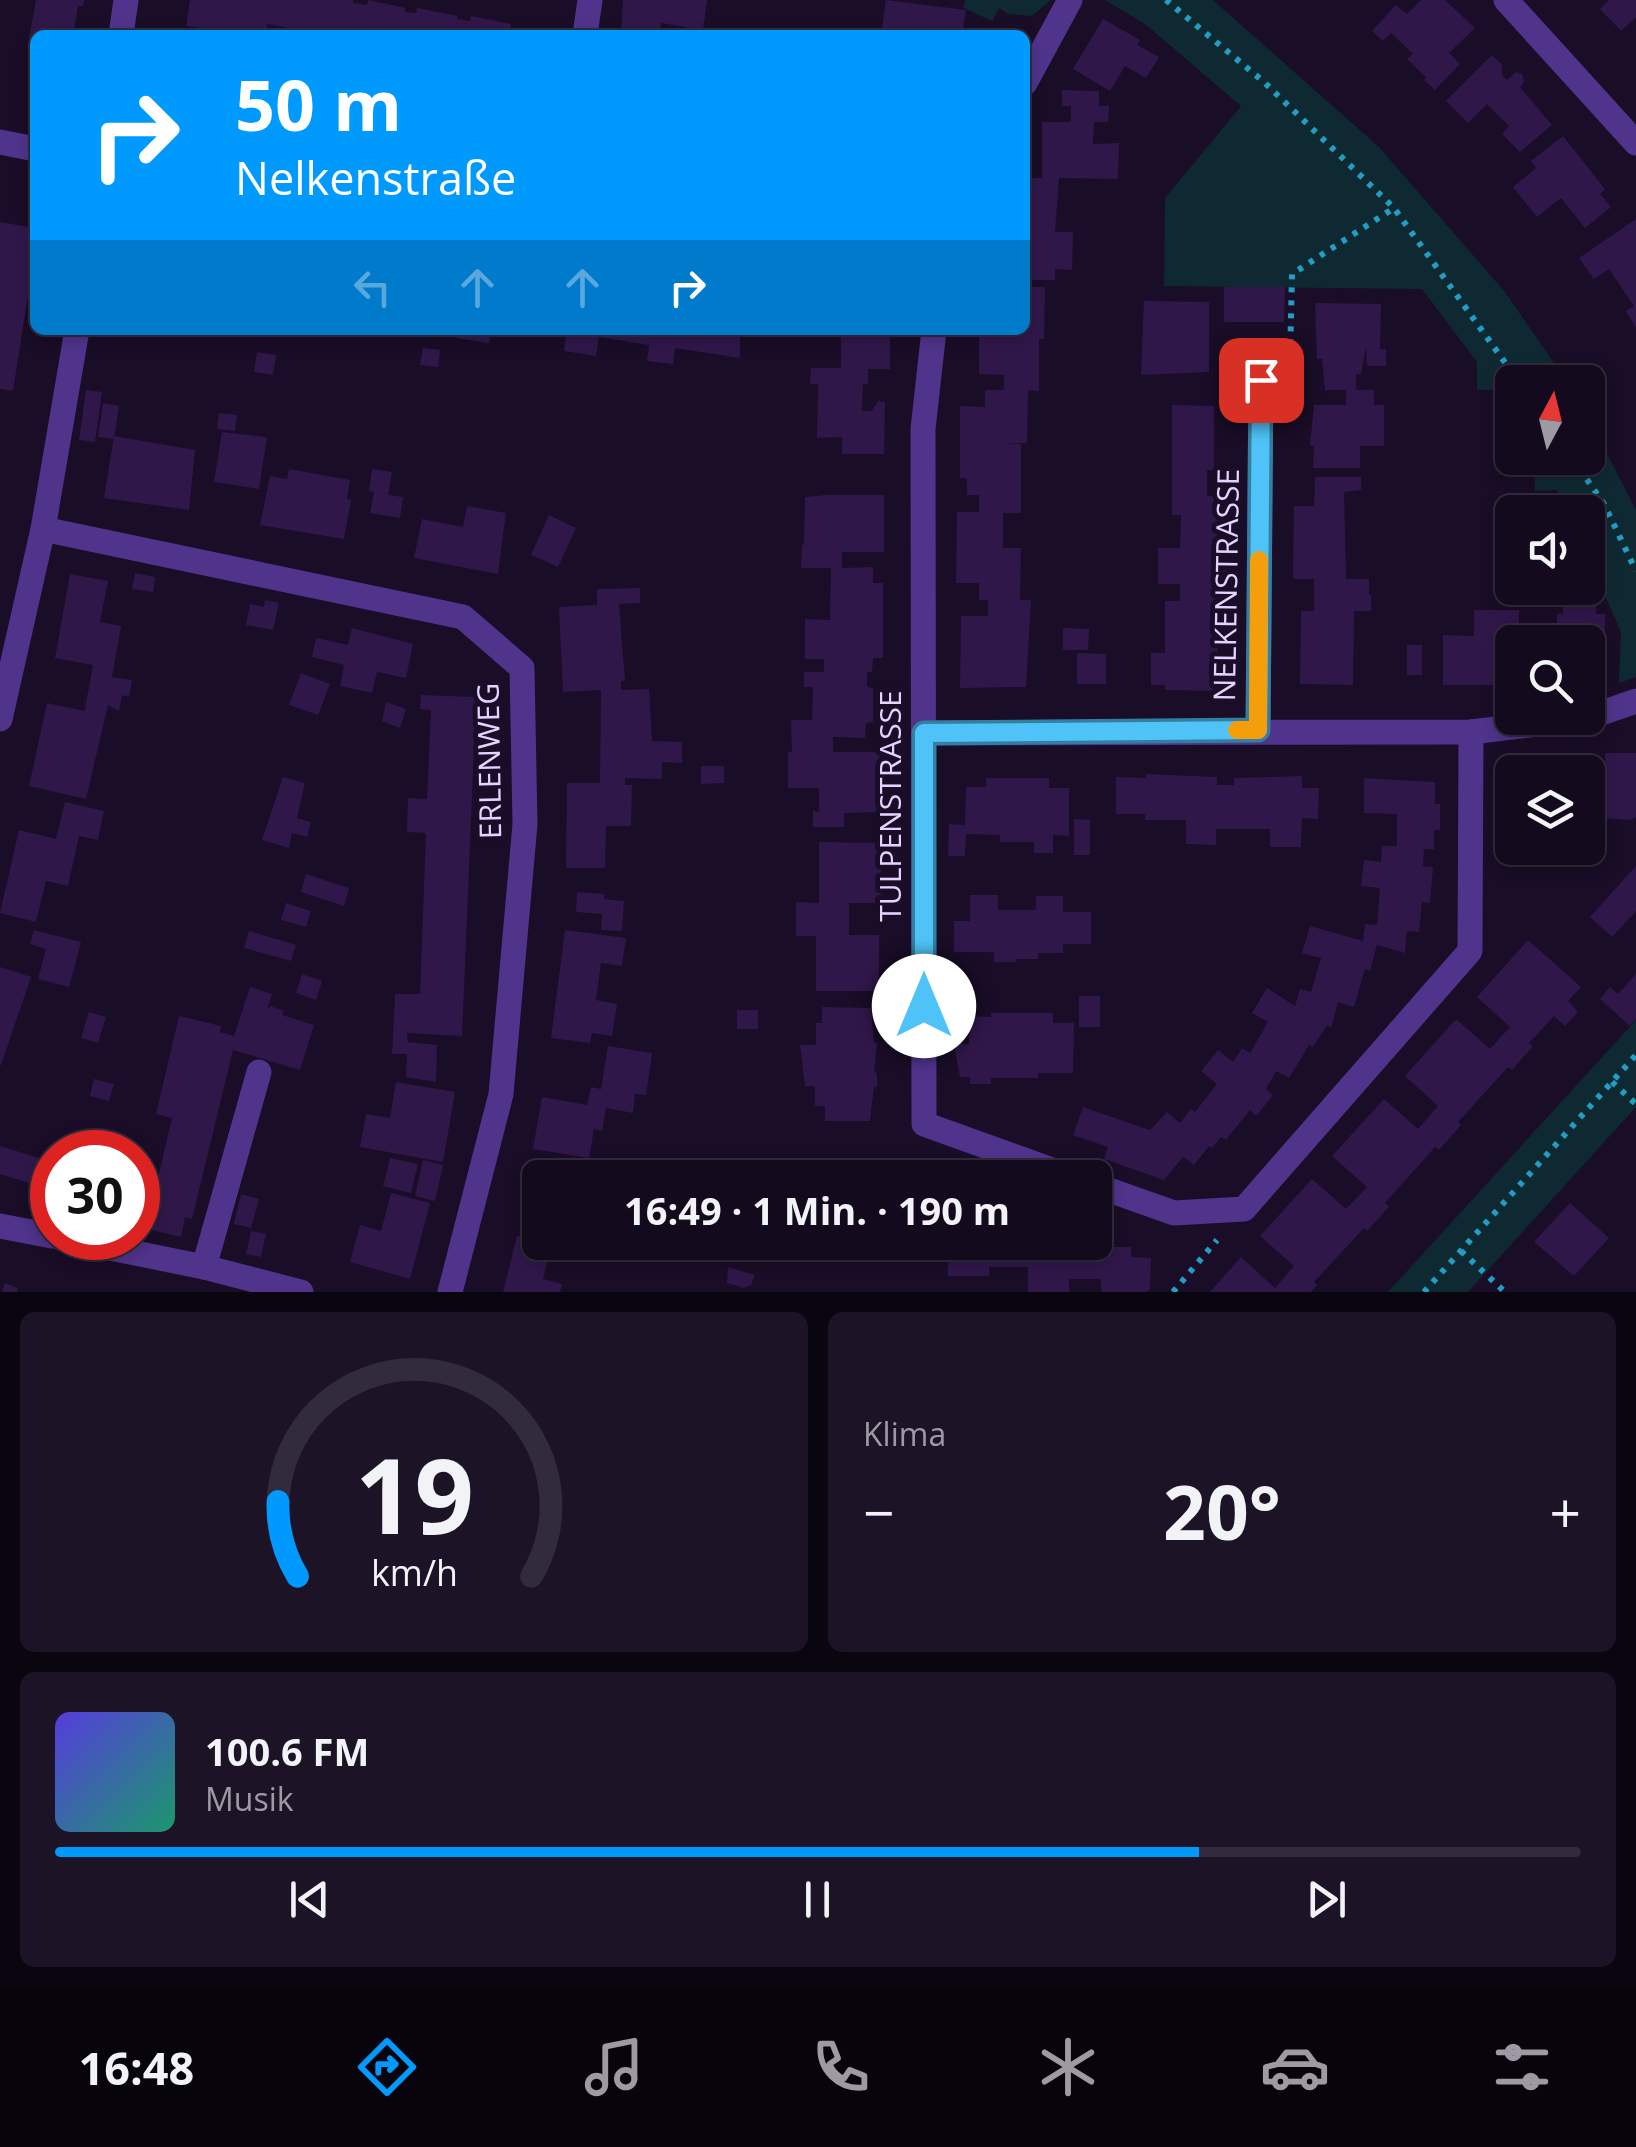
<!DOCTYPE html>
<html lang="de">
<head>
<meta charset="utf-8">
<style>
  :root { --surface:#130a1d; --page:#1c1326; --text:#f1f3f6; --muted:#9d9aa4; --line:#322b3b; --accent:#0099fe }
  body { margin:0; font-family:"Open Sans",sans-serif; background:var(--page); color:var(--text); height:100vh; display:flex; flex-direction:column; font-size:38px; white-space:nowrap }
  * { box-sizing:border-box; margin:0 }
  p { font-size:32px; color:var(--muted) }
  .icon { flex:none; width:55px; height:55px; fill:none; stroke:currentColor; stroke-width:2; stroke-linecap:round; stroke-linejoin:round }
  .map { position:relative; height:1292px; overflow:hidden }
  .panel { display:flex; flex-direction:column; gap:20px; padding:20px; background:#0a0610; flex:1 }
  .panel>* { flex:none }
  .banner { position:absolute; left:30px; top:30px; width:1000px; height:305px; border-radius:15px; box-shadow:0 5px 15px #0003,0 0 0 2px var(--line); background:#0099fe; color:#fff; overflow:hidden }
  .needle { width:65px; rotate:7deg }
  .buttons { position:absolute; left:1495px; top:365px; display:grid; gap:20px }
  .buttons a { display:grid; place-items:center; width:110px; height:110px; border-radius:15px; background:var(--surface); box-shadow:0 5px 15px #0003,0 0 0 2px var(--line); font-size:50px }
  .speed { position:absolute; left:30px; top:1130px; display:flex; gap:20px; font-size:50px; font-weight:700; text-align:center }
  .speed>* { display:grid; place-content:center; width:130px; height:130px; border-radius:50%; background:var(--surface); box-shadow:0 5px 15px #0003,0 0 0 2px var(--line); line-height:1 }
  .speed .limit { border:15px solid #d22; background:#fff; color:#111 }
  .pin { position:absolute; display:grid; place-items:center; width:85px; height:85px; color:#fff; margin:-42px; border-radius:20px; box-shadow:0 5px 15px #0006 }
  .me { position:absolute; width:110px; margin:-55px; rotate:0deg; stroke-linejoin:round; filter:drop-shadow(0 0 8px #0008) }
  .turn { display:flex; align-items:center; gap:35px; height:210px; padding:0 40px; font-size:45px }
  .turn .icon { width:130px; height:130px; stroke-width:2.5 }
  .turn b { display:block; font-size:70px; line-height:85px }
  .lanes { display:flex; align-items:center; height:95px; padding:0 40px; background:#0003; justify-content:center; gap:50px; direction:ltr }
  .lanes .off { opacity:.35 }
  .big { font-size:75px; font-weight:700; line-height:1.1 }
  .panel .widget { flex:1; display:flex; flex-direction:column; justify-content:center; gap:15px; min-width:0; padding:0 35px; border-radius:15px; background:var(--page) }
  .panel .dial { align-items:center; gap:0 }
  .dial svg { height:260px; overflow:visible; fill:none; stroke:var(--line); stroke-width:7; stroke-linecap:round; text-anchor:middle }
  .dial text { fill:var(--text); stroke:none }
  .song { display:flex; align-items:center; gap:30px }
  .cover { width:120px; height:120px; border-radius:15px; background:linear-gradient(135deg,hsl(250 70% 55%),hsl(160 70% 35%)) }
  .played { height:10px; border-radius:5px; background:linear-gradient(90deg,var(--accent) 75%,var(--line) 75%) }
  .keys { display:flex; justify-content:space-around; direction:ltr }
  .heat { display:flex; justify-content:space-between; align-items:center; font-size:55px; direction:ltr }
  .panel .tiles { flex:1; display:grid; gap:20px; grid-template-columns:1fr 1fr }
  .widget:last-child { grid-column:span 2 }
  .trip { position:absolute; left:522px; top:1160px; width:590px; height:100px; border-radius:15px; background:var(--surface); box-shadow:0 5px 15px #0003,0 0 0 2px var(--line); font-weight:700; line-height:100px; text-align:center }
  .menu { display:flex; height:160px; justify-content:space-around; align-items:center; background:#08040c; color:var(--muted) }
  .menu .icon { width:70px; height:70px }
  .menu .current { color:var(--accent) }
  .menu b { font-size:45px; color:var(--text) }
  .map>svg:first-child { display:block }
</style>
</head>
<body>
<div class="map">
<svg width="1636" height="1292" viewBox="0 0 1636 1292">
  <rect width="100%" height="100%" fill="#190d27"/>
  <g fill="#0f2932">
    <path d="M965 0H1051L1032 16 1008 14 999 8 992 21 964 8Z"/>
    <path d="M1105 0H1213L1379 147 1505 292 1567 382H1512V416L1497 390H1477V362L1422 289 1164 286 1165 198 1241 106 1145 24Z"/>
    <path d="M1588 417 1636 510V677L1619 683 1621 632 1588 557V512H1567L1557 490 1535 491 1534 458H1588Z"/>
    <path d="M1636 1020V1107L1468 1292H1388Z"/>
  </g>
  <g fill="#30174a">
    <path d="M36 0H84L83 6H78L73 35H35V39L29 38Z"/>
    <path d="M190 0H353V3L366 5 369 0 405 8V12L416 13 417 8 458 16 457 19 470 21 471 16 511 24 510 32 517 35H294L295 29 267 24 266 35H214L215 30 186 26Z"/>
    <path d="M623 0H707L703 30 661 23 659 35H621Z"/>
    <path d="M886 0 966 10 962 35H912L882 28Z"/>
    <path d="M1421 0H1445L1475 28 1449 53 1460 64 1435 90 1424 80 1426 77 1407 59 1413 54 1391 33 1383 41 1372 31 1396 5 1407 14Z"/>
    <path d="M1609 0H1636V17L1621 31 1600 9Z"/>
    <path d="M1103 19 1140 40 1137 45 1159 57 1146 78 1125 66 1110 91 1073 69Z"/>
    <path d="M1492 55 1502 65V75L1507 80 1516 72 1522 74 1524 82 1520 87 1552 125 1520 152 1502 134 1509 126 1487 104 1468 123 1446 101Z"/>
    <path d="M1062 90 1099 91V106H1109L1108 122H1094L1093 144 1119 143 1118 179 1059 178 1055 232H1073L1072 270 1055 269V280H1025V178H1042V122H1071V106H1062Z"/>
    <path d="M1563 136 1605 189 1600 194 1611 207 1585 228 1561 198 1537 217 1513 187 1536 168 1531 161Z"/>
    <path d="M1636 219V328L1626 311 1634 306 1609 269 1594 279 1579 258Z"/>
    <path d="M0 222 35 228V250L13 391 0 389Z"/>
    <path d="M1025 287H1045L1044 339H1039V391L1028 390 1027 443H1006L1021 444V513H1003V548H1021L1020 600H1031L1026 687 960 688 961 616H988V600H979V583H956L957 512H979V495H967V478H960V406L985 407V390H1004V375L979 374V330H1025Z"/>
    <path d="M1224 287H1285L1284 322H1224Z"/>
    <path d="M1144 301 1209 302V372L1141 375Z"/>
    <path d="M1315 303 1381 304 1380 349H1386V366H1367L1366 347 1361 374H1356V390H1374V405H1384V446H1360V468H1313L1314 446 1310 445 1314 405H1346V390H1325L1322 359H1317Z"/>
    <path d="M420 330H444L443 337 419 334Z"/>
    <path d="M457 330H491L489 343 456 338Z"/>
    <path d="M541 330H728L727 336 740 337V358L675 348 673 364 647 361 649 345 599 337 596 356 564 351 566 336Z"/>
    <path d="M841 330H890V369H868V384H863L862 411H872L878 401 885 402 884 454H842V437L817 438 818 384H810L811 368H841Z"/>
    <path d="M423 348 440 350 438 367 420 365Z"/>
    <path d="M257 352 276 355 273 375 254 372Z"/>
    <path d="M86 390 102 392 95 442 79 440Z"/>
    <path d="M103 403 119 406 114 439 98 437Z"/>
    <path d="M1172 405 1214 406V470H1207V496H1218L1219 513H1227V585H1217L1218 691 1165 690V685H1151V653H1165V601H1180V584H1158V548H1180L1181 515H1172Z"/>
    <path d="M219 413 237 415 235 431 217 429Z"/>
    <path d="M222 432 267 437 259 489 214 482Z"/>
    <path d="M114 436 195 450 189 510 104 498Z"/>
    <path d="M289 469 350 480 347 499 351 500 344 539 260 525 270 476 287 479Z"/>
    <path d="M372 469 392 472 388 495 403 497 400 518 370 513 374 492 369 491Z"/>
    <path d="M1315 477H1361V490L1344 492 1346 579H1369V595H1371V611H1354L1353 685 1300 684 1301 611H1314V579H1293L1294 506H1314Z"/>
    <path d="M827 495H884V552H842V568L873 567V583H883V658H873L872 672H867V687L873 688V722L866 723 865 738 833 737V752H879L882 790 879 812 844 813V827H813V811L819 812V788H788V752H792L791 720H812L813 687H804V672H824V659H805V619L830 620 831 568H801L802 545 804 544 805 497Z"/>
    <path d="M467 506 506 513 498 574 414 558 422 519 463 527Z"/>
    <path d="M549 515 576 528 558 567 531 555Z"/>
    <path d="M135 573 155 577 153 592 132 589Z"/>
    <path d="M70 574 108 581 100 622 121 626 112 677 132 680 129 697 122 695 119 711 108 705 86 799 29 786 47 703 85 711 86 703 93 665 55 658Z"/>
    <path d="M640 588V603L619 604 625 681H621V690L649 689 652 741 682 742V763L662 762V779L625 778V785H632L631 826H606L605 868H566L567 783H600L601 690 563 692 559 607 597 605V589Z"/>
    <path d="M1563 598H1596V614H1605V672H1588V642H1557V614H1563Z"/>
    <path d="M265 600 279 603 273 630 246 625 250 604 264 607Z"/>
    <path d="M1474 610H1519V642L1504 641 1503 685H1443V635L1474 636Z"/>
    <path d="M352 628 413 644 406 678 377 672 372 693 340 686 344 665 312 657 316 638 348 645Z"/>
    <path d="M1063 628 1089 629 1088 650H1063Z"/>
    <rect x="1407" y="645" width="15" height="30"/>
    <path d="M1077 653 1106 654V684H1077Z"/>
    <path d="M301 673 330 684 318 715 289 705Z"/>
    <path d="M421 695 476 697 462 1036 407 1033 408 1042 437 1045 436 1082 406 1077 407 1054H392L395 994H420L426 833 407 832 408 798 427 799 431 710 420 709Z"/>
    <path d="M386 702 406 709 400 728 382 721Z"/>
    <path d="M1605 753H1636V817L1630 820 1588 817 1586 769H1606Z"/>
    <path d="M701 766H724V783L701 784Z"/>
    <path d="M1146 774 1217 777V785H1234V778L1302 776V788H1319L1318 819 1302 818 1301 847H1270V829H1216V845L1186 844V820H1145V814H1116V777L1146 778Z"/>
    <path d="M283 777 305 783 297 818 311 822 307 837 292 833 289 848 262 840Z"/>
    <path d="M986 778H1049V788H1069V836L1053 835V853H1034V842H1000V835L966 834 965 856H948L949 824 965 825 966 787H986Z"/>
    <path d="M1364 778 1435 782V804H1440V830H1434V849H1424L1423 866 1433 867 1430 903 1422 902 1419 932 1407 931 1405 953 1377 945 1370 971 1365 969 1354 1007 1338 1002 1331 1028 1327 1025 1313 1047 1309 1045 1289 1078 1276 1071 1266 1089 1273 1095 1256 1116 1250 1110 1226 1140 1221 1137 1212 1148 1209 1146 1194 1165 1183 1157 1164 1180 1104 1159 1108 1147 1073 1135 1083 1107 1150 1130 1167 1112 1180 1123 1191 1109 1195 1112 1217 1084 1201 1071 1218 1050 1233 1062 1242 1048 1250 1053 1268 1022 1252 1013 1267 988 1295 1006 1300 989 1311 992 1321 958 1302 953 1310 926 1363 941 1365 924 1377 925 1380 888 1361 886 1364 860 1381 862 1382 846H1397V814L1364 813Z"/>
    <path d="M65 802 104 811 98 840 79 836 68 886 46 881 36 922 0 913 19 830 56 839Z"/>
    <path d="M1074 819 1090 820V855H1074Z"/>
    <path d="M819 842 881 843V903H849V935H879V991H816V936H796V902L819 903Z"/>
    <rect x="1568" y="848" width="17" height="14"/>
    <path d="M1636 866V911L1612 937 1590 917Z"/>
    <path d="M306 874 349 888 344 906 301 892Z"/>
    <path d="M577 892 604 894V899L624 901 622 931 601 930 602 914 576 912Z"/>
    <path d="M970 895H998V910H1036V896H1063V912H1091V944H1063V953H1038V959H1016V962H994V952H954V921H970Z"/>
    <path d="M286 903 311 911 306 927 281 920Z"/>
    <path d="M34 930 81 942 69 987 38 979 46 949 30 944Z"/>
    <path d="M565 930 626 938 622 966 601 963 596 1000 617 1004 612 1036 592 1033 590 1043 551 1038Z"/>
    <path d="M249 931 296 945 291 961 244 948Z"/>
    <path d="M1528 940 1581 987 1568 1001 1578 1012 1565 1026 1554 1016 1529 1043 1533 1046 1512 1070 1508 1067 1458 1122 1461 1125 1439 1150 1435 1147 1385 1203 1389 1207 1367 1231 1364 1228 1314 1282 1317 1285 1311 1292H1210L1241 1257 1275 1288 1294 1266 1260 1236 1312 1179 1346 1209 1367 1187 1332 1156 1384 1099 1418 1129 1438 1106 1405 1076 1456 1019 1490 1049 1510 1027 1477 997Z"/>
    <path d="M0 967 31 977 1 1065H0Z"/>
    <path d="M302 974 322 981 316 1000 296 993Z"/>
    <path d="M1636 974V1019L1630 1026 1600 999 1610 987 1618 994Z"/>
    <path d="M250 987 272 994 267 1010 270 1006 284 1011 282 1015 314 1025 300 1070 233 1050 192 1219 185 1217 181 1237 139 1227 144 1206 151 1207 172 1118 156 1114 179 1016 221 1026 220 1032 234 1036Z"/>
    <rect x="1079" y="996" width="21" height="31"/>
    <path d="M822 1007 871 1008 874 1043H877L874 1072 877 1073V1087H874L870 1121H825V1106H815V1086H805L800 1045H816V1023H822Z"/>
    <rect x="737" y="1010" width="21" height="19"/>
    <path d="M89 1012 106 1017 98 1043 81 1038Z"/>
    <path d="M991 1013H1053V1023H1074L1073 1073H1038V1078H991V1084H970V1077H960L954 1044H969V1016L991 1017Z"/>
    <path d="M608 1046 652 1053 646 1095 635 1094 633 1113 606 1108 602 1131 594 1129 589 1158 533 1149 542 1097 587 1105 591 1087 601 1089Z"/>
    <path d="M94 1079 114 1084 109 1101 90 1096Z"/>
    <path d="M396 1082 455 1092 443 1162 360 1147 366 1114 390 1118Z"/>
    <path d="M0 1146 52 1162V1190L0 1174Z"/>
    <path d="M390 1158 418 1164 411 1193 383 1186Z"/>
    <path d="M423 1160 443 1165 435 1201 415 1196Z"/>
    <path d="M749 1166H792V1172L815 1173 814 1178H749Z"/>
    <rect x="830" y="1167" width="65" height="11"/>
    <path d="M391 1193 430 1203 410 1279 350 1262 360 1225 381 1231Z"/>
    <path d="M241 1194 259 1199 251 1228 234 1224Z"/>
    <path d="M1570 1203 1609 1238 1574 1276 1534 1242Z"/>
    <path d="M539 1211 540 1242H552L543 1279 562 1284 560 1292H503L517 1236 532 1239Z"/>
    <path d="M251 1231 266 1234 261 1257 246 1254Z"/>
    <path d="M1095 1239H1109V1247H1131V1257L1151 1258 1150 1289 1147 1292H1101V1279H1069V1292H1028V1267H989V1276H948V1242H1095Z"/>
    <path d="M753 1242H829V1248L753 1247Z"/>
    <rect x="867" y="1242" width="42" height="8"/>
    <path d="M728 1267 755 1275 751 1285 744 1288 727 1283Z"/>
    <path d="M5 1283 18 1288 17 1292H2Z"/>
  </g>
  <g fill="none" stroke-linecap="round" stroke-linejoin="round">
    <g stroke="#229dc4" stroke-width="6" stroke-dasharray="5 8" stroke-linecap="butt">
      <path d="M1166 0 1264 82 1394 208 1519 382"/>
      <path d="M1281 366 1290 359 1292 274 1394 208"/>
      <path d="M1572 458 1604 504 1636 571"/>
      <path d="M1612 1082 1636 1104"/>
      <path d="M1461 1251 1505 1292"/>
      <path d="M1173 1292 1217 1240"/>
      <path d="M1424 1292 1636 1055"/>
    </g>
    <g stroke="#50338b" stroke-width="25">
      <path d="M1506 0 1636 143"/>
      <path d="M121 35 126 0"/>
      <path d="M585 35 590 0"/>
      <path d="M1025 83 1070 0"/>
      <path d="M0 142 35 149"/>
      <path d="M934 330 923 429 924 1124 1074 1178"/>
      <path d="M43 529 463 617 522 668 525 824 501 1094 450 1292"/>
      <path d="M0 719 43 529 77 330"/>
      <path d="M1258 730 1261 380"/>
      <path d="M924 733 1471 732 1587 718 1636 701"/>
      <path d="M1095 1185 1174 1213 1244 1209 1470 951 1471 732"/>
      <path d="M0 1226 52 1236"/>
      <path d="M61 1238 204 1267 301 1292"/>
      <path d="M204 1267 259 1072"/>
    </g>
  </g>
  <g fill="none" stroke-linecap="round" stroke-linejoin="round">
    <defs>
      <path id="route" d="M924 1006V733L1258 730 1261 380"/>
    </defs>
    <use href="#route" stroke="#337fa1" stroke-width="25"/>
    <use href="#route" stroke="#4fc3f7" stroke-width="18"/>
    <path stroke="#f59e0b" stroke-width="18" d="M1237 730H1258L1259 560"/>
  </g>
  <g text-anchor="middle" stroke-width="10" stroke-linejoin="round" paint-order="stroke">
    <g font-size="30" fill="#e5d3ff" stroke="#190d27">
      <text transform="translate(1227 585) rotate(-89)" y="10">NELKENSTRASSE</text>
      <text transform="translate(490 761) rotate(-91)" y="10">ERLENWEG</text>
      <text transform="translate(891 806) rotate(-90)" y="10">TULPENSTRASSE</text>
    </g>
  </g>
</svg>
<div class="buttons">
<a><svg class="needle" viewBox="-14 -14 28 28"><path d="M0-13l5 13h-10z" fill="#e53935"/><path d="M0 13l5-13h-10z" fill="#9d9aa4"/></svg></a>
<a><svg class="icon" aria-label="sound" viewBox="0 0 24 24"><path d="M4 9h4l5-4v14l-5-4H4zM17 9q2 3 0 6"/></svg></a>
<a><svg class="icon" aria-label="search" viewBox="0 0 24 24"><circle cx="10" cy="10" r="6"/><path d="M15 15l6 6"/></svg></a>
<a><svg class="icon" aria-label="layers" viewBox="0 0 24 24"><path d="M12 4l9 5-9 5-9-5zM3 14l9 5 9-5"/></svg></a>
</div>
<div class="speed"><div class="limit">30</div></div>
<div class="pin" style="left:1261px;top:380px;background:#d93025"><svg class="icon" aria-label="arrive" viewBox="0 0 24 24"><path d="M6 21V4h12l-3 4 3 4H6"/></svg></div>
<svg class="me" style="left:924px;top:1006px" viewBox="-20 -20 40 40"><circle r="19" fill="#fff"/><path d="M0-13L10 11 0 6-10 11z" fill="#4fc3f7"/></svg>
<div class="trip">16:49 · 1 Min. · 190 m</div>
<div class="banner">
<div class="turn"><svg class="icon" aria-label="right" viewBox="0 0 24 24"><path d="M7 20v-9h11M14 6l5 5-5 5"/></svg><div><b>50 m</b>Nelkenstraße</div></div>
<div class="lanes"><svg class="icon off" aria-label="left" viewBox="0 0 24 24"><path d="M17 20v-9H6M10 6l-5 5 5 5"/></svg><svg class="icon off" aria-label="ahead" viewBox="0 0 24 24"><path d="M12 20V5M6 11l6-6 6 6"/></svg><svg class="icon off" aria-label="ahead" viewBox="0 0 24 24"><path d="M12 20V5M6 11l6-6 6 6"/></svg><svg class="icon" aria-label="right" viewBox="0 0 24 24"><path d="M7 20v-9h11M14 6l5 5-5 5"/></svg></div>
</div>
</div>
<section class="panel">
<div class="tiles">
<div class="widget dial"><svg viewBox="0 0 100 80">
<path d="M14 69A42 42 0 1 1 86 69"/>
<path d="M14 69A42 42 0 0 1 8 46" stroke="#0099fe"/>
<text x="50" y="56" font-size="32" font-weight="700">19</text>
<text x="50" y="72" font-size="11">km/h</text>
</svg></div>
<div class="widget"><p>Klima</p>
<div class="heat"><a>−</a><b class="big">20°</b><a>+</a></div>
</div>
<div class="widget">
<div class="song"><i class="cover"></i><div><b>100.6 FM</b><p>Musik</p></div></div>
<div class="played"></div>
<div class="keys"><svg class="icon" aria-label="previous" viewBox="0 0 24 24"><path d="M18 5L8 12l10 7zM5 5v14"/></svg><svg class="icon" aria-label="pause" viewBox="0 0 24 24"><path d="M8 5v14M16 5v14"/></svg><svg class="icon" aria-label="next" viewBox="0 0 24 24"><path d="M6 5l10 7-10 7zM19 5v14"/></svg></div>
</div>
</div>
</section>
<nav class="menu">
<b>16:48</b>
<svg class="icon current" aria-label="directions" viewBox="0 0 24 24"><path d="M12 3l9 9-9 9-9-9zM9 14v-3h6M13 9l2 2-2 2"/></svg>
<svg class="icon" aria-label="music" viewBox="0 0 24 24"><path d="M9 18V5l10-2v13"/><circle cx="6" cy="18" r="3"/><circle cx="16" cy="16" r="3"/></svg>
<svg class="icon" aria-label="phone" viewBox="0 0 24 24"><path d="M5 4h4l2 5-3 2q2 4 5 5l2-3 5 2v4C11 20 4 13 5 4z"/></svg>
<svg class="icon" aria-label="climate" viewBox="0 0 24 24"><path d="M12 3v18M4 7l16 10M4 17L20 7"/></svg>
<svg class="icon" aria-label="car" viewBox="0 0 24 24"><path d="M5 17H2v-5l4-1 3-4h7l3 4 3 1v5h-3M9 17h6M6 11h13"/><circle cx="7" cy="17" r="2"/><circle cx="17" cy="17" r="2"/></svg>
<svg class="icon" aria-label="filters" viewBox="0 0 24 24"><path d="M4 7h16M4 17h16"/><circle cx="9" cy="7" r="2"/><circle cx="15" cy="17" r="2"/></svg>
</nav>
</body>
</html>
